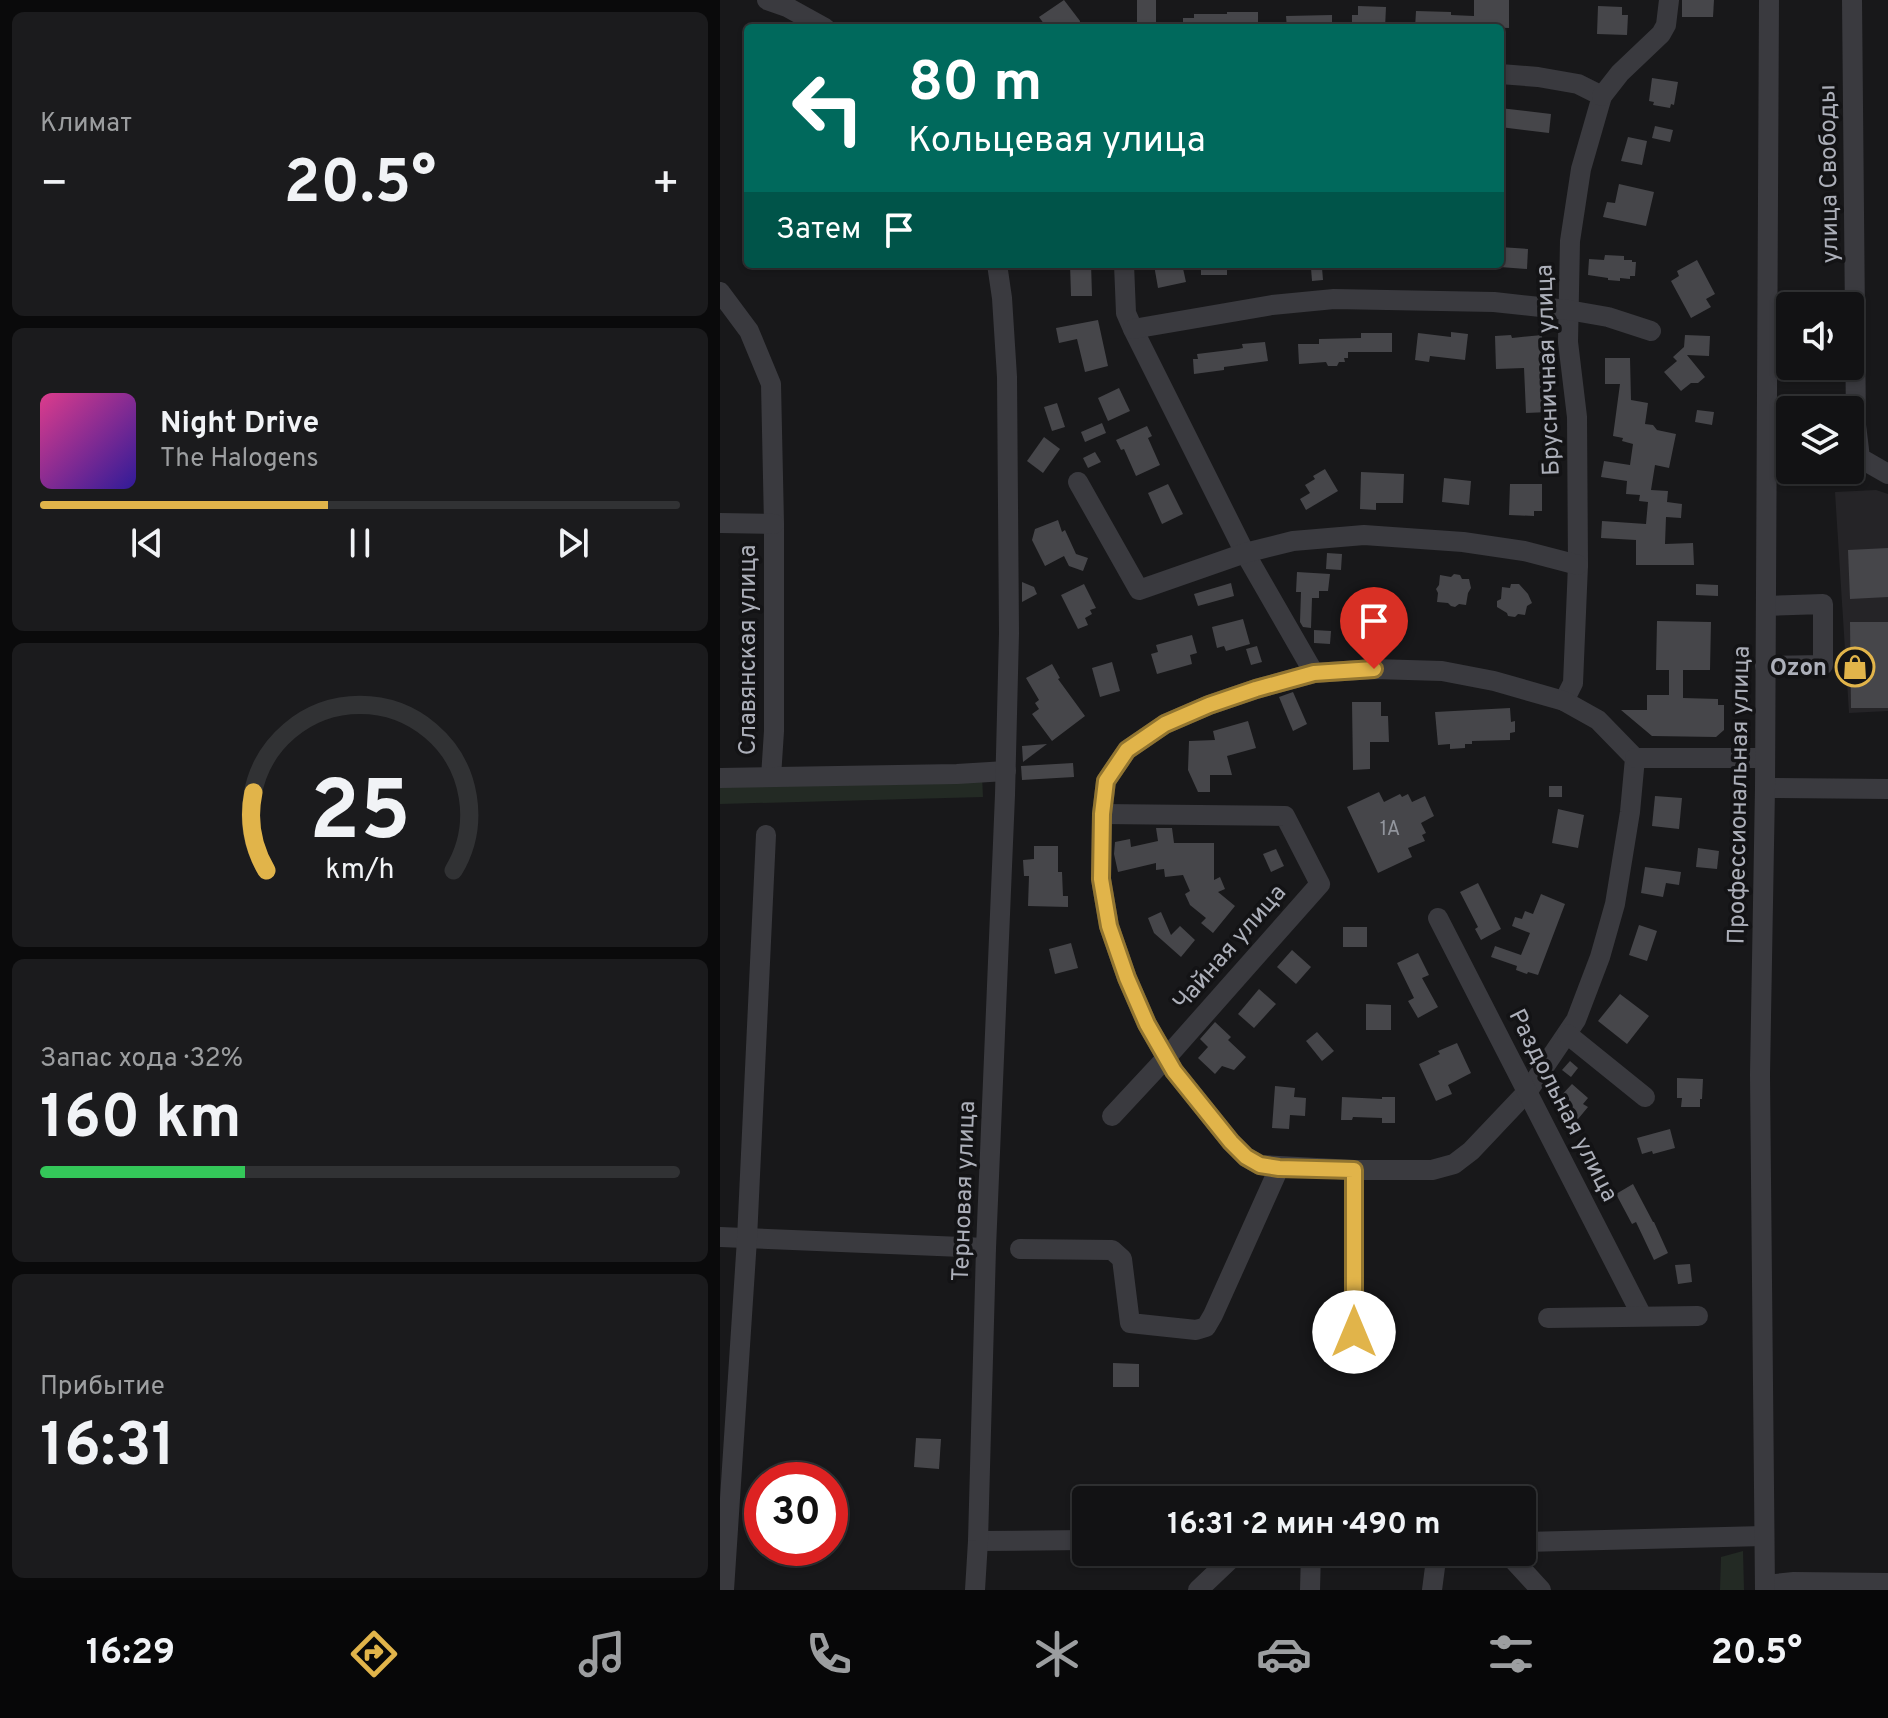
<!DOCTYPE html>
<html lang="ru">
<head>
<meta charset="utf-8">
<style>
  :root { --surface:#121214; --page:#1b1b1d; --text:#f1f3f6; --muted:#9c9ea0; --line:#313234; --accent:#e1b44a }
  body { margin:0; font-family:Overpass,sans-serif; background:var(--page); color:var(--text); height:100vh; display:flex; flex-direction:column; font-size:30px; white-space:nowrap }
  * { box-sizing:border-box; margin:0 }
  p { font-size:26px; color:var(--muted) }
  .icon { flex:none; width:44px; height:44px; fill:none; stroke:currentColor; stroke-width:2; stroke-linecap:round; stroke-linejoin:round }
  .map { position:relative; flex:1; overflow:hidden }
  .drawer { display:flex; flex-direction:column; gap:12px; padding:12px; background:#0a0a0b; width:720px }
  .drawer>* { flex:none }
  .guide { position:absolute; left:24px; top:24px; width:760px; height:244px; border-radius:8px; box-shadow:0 2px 6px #0004,0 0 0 2px var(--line); background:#00695c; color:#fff; overflow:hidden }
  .tools { position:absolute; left:1056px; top:292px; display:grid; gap:16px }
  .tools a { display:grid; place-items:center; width:88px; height:88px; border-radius:8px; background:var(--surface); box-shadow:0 2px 6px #0004,0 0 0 2px var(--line); font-size:40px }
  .speed { position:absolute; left:24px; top:1462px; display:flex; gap:16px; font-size:40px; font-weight:700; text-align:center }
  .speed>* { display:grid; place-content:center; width:104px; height:104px; border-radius:50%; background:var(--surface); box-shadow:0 2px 6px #0004,0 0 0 2px var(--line); line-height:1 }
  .speed .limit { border:12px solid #d22; background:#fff; color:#111 }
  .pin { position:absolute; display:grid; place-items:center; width:68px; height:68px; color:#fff; margin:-82px -34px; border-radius:50% 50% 50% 0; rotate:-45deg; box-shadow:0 0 8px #0007 }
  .pin .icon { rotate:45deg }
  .me { position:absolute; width:88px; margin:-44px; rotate:0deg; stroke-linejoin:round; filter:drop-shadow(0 0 6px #0008) }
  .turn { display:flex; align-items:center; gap:28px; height:168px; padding:0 32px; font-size:36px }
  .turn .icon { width:104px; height:104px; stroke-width:2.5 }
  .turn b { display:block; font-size:56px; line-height:68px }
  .then { display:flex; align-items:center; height:76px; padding:0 32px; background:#0003; gap:16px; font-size:30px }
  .big { font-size:60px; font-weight:700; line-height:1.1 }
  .drawer .widget { flex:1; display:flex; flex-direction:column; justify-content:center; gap:12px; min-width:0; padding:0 28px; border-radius:12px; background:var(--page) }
  .drawer .dial { align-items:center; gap:0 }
  .dial svg { height:208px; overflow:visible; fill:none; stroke:var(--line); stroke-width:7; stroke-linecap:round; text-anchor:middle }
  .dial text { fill:var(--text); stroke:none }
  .song { display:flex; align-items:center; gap:24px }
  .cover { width:96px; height:96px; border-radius:12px; background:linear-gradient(135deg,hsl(330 70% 55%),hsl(250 70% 35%)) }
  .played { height:8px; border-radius:4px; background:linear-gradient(90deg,var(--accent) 45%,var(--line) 45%) }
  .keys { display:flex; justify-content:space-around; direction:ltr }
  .heat { display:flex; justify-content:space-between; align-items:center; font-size:44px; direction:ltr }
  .charge { height:12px; border-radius:6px; background:linear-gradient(90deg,#34c759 32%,var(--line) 0) }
  .trip { position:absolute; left:352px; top:1486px; width:464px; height:80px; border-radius:8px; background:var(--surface); box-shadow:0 2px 6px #0004,0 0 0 2px var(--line); font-weight:700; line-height:80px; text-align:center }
  .menu { display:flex; height:128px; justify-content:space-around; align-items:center; background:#070708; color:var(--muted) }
  .menu .icon { width:56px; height:56px }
  .menu .on { color:var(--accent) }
  .menu b { font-size:36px; color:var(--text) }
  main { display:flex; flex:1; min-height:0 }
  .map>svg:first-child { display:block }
</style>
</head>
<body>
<main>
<section class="drawer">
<div class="widget"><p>Климат</p>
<div class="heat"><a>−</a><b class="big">20.5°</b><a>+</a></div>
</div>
<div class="widget">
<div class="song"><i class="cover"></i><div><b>Night Drive</b><p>The Halogens</p></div></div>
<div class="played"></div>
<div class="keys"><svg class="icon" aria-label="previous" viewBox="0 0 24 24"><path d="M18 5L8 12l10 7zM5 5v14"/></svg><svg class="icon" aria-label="pause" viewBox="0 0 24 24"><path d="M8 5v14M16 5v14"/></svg><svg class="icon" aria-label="next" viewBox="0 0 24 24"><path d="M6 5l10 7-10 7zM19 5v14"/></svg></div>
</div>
<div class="widget dial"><svg viewBox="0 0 100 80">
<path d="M14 69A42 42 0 1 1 86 69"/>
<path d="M14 69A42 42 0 0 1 9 39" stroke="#e1b44a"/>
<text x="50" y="56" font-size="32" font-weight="700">25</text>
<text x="50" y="72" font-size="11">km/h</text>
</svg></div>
<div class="widget"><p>Запас хода · 32%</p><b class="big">160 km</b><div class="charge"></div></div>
<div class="widget"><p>Прибытие</p><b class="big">16:31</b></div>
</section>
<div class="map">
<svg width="1168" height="1590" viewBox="0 0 1168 1590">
  <rect width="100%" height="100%" fill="#18181a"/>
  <path fill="#252427" d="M1156 490 1168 494V711L1129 713 1115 492Z"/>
  <g fill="#232a24">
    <path d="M262 776 263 797 0 804V777Z"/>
    <path d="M1023 1551 1024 1590H1000L1001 1557Z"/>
  </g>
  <g fill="#46464a">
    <path d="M344 0 360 21 359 28H327L319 17Z"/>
    <rect x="417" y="0" width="19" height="28"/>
    <path d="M754 0H789V28L729 26V28H695L696 11 731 12V15L754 16Z"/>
    <path d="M962 0H994L993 17H962Z"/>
    <path d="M638 6 666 7 665 28H632V15H638Z"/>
    <path d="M878 6 902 7V15H908L907 35 877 34Z"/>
    <path d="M507 12H538V28H463V18H474V14H507Z"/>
    <path d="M612 15V28H567L566 16Z"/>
    <path d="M932 78 958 82 954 105 951 104 950 108 933 105 934 102 929 101Z"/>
    <path d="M780 108 831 114 829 133 780 127Z"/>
    <path d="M935 126 953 130 950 142 932 138Z"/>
    <path d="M908 137 927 141 922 165 901 161Z"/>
    <path d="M899 184 934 192 926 226 883 217 887 202 895 203Z"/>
    <path d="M780 247 808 249 807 269 780 267Z"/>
    <path d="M885 255 904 256V260H912V262H916L915 276H910V279L900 278V281L888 280V278L868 275 869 259 884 260Z"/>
    <path d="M977 260 995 294 986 299 991 307 971 318 951 281 959 276 957 271Z"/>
    <path d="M350 264H371L372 296H351Z"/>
    <path d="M441 264H462L466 282 438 288 434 265Z"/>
    <rect x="481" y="264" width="26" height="11"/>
    <path d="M591 268H602L603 280 592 281Z"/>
    <path d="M378 320 388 366 365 372 357 339 339 343 336 328Z"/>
    <path d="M731 332 748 334 745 360 710 356 709 362 695 360 698 333 731 337Z"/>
    <path d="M641 333H672V352H628V358H624L625 362H619L617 366H608L606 362 579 364 578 344H599V339L641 338Z"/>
    <path d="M791 335 792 338 822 335 823 351H825L829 412 806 413 804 368 776 369 775 336Z"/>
    <path d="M965 335 990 336 989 356 967 355 985 377 978 383H971L961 391 944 372 957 361 953 357 964 347Z"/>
    <path d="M545 342 548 361 504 367V370L474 374 473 359H478L477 354 518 349 523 348 522 344Z"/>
    <path d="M885 358H910L911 400 928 403 925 424 933 425 937 430 956 434 949 468 935 465 931 490 948 491 947 502 962 504 961 518 946 517 945 544 973 543 974 565H916V540L881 538 882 521 926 524 928 502 919 501 920 495 906 494 907 481 881 477 884 461 910 465 913 444 902 441 903 438 893 436 900 384H885Z"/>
    <path d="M399 388 410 411 388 421 378 398Z"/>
    <path d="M337 403 345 427 332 431 324 407Z"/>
    <path d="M977 410 994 412 992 425 975 422Z"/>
    <path d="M382 423 386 433 365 442 361 432Z"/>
    <path d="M427 426 432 436 428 438 440 465 416 476 404 449 401 450 396 440Z"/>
    <path d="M324 437 340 449 323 473 307 461Z"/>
    <path d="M375 452 381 462 368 468 363 458Z"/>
    <path d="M605 469 618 491 586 510 580 499 590 493 585 485 595 479 593 476Z"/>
    <path d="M641 472 684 474 683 503H656V510L640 509Z"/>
    <path d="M724 478 751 481 749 505 722 502Z"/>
    <path d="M448 484 463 514 442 524 428 493Z"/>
    <path d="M790 484H822V511H814V516L789 515Z"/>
    <path d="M338 520 342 532 345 530 356 554 368 558 363 571 349 566 344 556 325 566 312 540 315 529Z"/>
    <path d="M1168 548V597L1130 599 1128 550Z"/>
    <path d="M607 553 622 554 621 570 606 569Z"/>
    <path d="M577 572 610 574 608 591H599V598H592L591 628 583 627 580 622 581 592H576Z"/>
    <path d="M734 574 740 575 742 579H749L751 588 748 593 746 605 739 604 735 607 731 606 728 603 717 602 718 593 716 589 719 585 720 575 731 577Z"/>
    <path d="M302 582 314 587 317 594 302 602Z"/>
    <path d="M511 583 514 596 478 606 474 594Z"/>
    <path d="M364 584 376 608 370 610 372 614 365 618 368 625 358 629 341 595Z"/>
    <path d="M791 584H799L808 594 812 603 807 606 805 615 798 614 795 617 788 616 787 613 777 607V601L781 599 782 587 790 588Z"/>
    <path d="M976 584 998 585V596L976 595Z"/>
    <path d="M523 619 530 644 506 651 504 646 497 648 492 627Z"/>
    <path d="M937 621 991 622 990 670H963V698L998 699V705H1004V730L996 737 932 736 901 710H927V695H949V670H936Z"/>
    <path d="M1130 622H1168V708H1131Z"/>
    <path d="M594 630 611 631 610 644 594 643Z"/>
    <path d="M472 635 477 653 470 655 472 664 437 674 431 654 438 652 436 645Z"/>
    <path d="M537 646 542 662 531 665 526 649Z"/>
    <path d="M392 662 400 691 380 697 372 668Z"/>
    <path d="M332 664 340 678 338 679 365 716 332 741 312 714 319 709 315 703 319 700 306 678Z"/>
    <path d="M573 692 587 724 573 731 559 697Z"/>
    <path d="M632 702H661V716H668L669 742H650V769L633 770Z"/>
    <path d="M790 708 791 722 795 721V732L790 733V740L752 741V744H745V748L730 749V744L718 745 715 712Z"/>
    <path d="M528 721 536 748 507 756 512 775H490V792H478L468 770 469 741 495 740 493 731Z"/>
    <path d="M327 744 303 762 302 746Z"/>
    <path d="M353 763 354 777 302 780 301 766Z"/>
    <rect x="829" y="786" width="13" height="11"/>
    <path d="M659 792 664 802 680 794 682 797 688 794 692 802 705 796 714 816 701 823 706 833 702 835 705 841 688 848 692 857 658 873 627 807Z"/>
    <path d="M935 796 962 798 959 829 932 826Z"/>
    <path d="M838 809 864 815 858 848 832 843Z"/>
    <path d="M436 828H452L454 843H494V880L500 877 505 889 498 892 515 906 493 933 481 923 486 918 470 905 465 894 470 891 463 875 445 877 444 869 436 870V863L398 872 394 854 395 842 410 839 411 847 438 841Z"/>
    <path d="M314 846H338V872H342L343 896H348V907L308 906 309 876H304L303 860 314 859Z"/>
    <path d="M978 848 999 851 997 869 976 867Z"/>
    <path d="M556 849 564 866 551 872 543 854Z"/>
    <path d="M925 867 961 872 959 885 946 883 943 897 921 893Z"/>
    <path d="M758 883 781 929 761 940 755 929 758 927 740 892Z"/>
    <path d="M821 894 845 904 818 975 808 972 807 974 796 970 797 966 771 957 775 946 801 955 810 933 792 926 795 917 802 919 805 911 813 914Z"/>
    <path d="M441 912 451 935 460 926 475 940 461 957 434 933 428 918Z"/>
    <path d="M919 925 937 931 927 961 909 955Z"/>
    <rect x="623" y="927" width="24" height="20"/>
    <path d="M351 943 358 968 335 974 329 949Z"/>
    <path d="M572 950 591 967 576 984 557 967Z"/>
    <path d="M698 953 709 975 702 978 718 1007 698 1018 688 1001 694 998 677 963Z"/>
    <path d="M539 989 556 1004 534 1028 518 1014Z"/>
    <path d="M900 994 929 1016 907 1044 878 1021Z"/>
    <path d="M646 1004 671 1005V1030H646Z"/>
    <path d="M495 1022 511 1037 508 1040 526 1057 514 1070 502 1066 495 1074 478 1058 488 1047 480 1039Z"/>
    <path d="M597 1032 614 1051 602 1061 586 1041Z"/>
    <path d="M737 1043 751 1073 728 1085 732 1094 716 1101 699 1064 720 1054 718 1051Z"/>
    <path d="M850 1061 858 1068 851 1077 842 1070Z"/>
    <path d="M957 1078 983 1079 982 1099H980V1107H961L962 1098H957Z"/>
    <path d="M852 1084 868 1098 863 1104 868 1107 858 1119 837 1100Z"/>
    <path d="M555 1086 575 1088 574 1097 586 1098 585 1116 570 1115 569 1129 552 1128Z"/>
    <path d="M622 1097 662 1099V1097H675V1123H662V1118L633 1117 632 1120H621Z"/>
    <path d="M950 1129 955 1148 933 1154 932 1151 922 1154 917 1138Z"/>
    <path d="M913 1184 933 1222H934L948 1253 934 1260 916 1222 912 1224 896 1194Z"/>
    <path d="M970 1264 972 1282 958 1284 955 1265Z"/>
    <path d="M393 1363 419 1364V1387H393Z"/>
    <path d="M196 1438 221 1439 219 1469 194 1467Z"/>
  </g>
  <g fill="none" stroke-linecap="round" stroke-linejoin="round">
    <g stroke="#3a3a3f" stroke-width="20">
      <path d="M47 0 67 7 105 28"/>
      <path d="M1132 0 1136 425 1140 458 1168 474"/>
      <path d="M780 74 818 77 858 84 882 96 861 169 850 241 848 342 857 417 858 565 853 683 844 701"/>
      <path d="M882 96 900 73 941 34 946 25 949 0"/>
      <path d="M404 264 406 313 413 329 525 553 594 673"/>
      <path d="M0 292 29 331 51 384 54 524V731L51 777"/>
      <path d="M413 329 552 305 614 299 774 302 848 310 888 317 931 331"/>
      <path d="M358 482 419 590 525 553 573 541 644 535 743 542 804 551 858 565"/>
      <path d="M0 523 54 524"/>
      <path d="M1045 666 1103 665V604L1046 606"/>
      <path d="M654 669 722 671 774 681 844 701 878 720 915 758 910 812 895 904 880 957 856 1020 808 1091 751 1151 734 1164 712 1170H634L540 1165 526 1157 511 1142 454 1071 427 1024 407 978 389 926 381 879 382 814 386 781 407 750 445 724 489 705 536 689 594 673Z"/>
      <path d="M915 758H1044"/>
      <path d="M0 778 237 774 286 771"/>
      <path d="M1045 788 1168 789"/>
      <path d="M382 814 565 816 600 884 446 1058 392 1116"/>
      <path d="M718 918 922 1316"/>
      <path d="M847 1034 925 1097"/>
      <path d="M0 1237 266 1248"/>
      <path d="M300 1249 392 1250 402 1259 410 1323 476 1330 486 1327 493 1315 559 1168"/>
      <path d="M828 1318 978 1316"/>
      <path d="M634 1332V1170"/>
      <path d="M258 1541 366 1540"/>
      <path d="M802 1542 1044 1536"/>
      <path d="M786 1552 821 1590"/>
      <path d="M1045 1585 1074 1582 1168 1583"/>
      <path d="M4 1590 27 1239 46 835"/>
      <path d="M255 1590 258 1541 266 1248 285 795 289 633 287 377 282 298 277 264"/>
      <path d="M478 1590 518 1552"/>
      <path d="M590 1590 591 1552"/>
      <path d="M712 1590 717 1552"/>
      <path d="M1045 1590 1040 1075 1045 788 1049 0"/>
    </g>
  </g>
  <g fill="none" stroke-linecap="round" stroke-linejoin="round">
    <defs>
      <path id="route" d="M634 1332V1170L559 1168 540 1165 526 1157 511 1142 454 1071 427 1024 407 978 389 926 381 879 382 814 386 781 407 750 445 724 489 705 536 689 594 673 654 669"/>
    </defs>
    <use href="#route" stroke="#927530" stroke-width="20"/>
    <use href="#route" stroke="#e1b44a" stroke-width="14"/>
  </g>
  <defs>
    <symbol id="shop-ring" viewBox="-11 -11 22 22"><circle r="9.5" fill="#131315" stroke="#e1b44a" stroke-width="1.5"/><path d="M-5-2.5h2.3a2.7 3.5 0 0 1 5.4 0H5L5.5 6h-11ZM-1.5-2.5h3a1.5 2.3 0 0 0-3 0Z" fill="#e1b44a"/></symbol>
  </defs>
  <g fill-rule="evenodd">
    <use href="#shop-ring" x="1113" y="645" width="44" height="44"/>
  </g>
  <g text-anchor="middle" stroke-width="7" stroke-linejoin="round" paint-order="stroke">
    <g font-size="20" fill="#92959d">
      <text x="670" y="835">1А</text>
    </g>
    <g font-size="24" fill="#acafb9" stroke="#131315">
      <text transform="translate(1108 174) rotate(-91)" y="8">улица Свободы</text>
      <text transform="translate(827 370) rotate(-92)" y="8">Брусничная улица</text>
      <text transform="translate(27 650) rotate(-90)" y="8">Славянская улица</text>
      <text transform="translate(1018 795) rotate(-89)" y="8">Профессиональная улица</text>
      <text transform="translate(509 947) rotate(-49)" y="8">Чайная улица</text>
      <text transform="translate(844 1105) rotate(63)" y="8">Раздольная улица</text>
      <text transform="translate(243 1191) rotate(-88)" y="8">Терновая улица</text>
    </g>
    <g font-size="24" font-weight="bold" fill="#acafb9" stroke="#131315" text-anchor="end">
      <text x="1107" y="675">Ozon</text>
    </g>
  </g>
</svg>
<div class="tools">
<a><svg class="icon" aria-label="sound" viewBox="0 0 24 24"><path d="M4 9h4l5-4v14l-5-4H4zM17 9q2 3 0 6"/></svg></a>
<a><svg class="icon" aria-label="layers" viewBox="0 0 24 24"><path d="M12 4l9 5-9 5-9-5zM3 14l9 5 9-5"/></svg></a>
</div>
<div class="speed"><div class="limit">30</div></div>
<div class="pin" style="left:654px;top:669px;background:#d93025"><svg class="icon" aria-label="arrive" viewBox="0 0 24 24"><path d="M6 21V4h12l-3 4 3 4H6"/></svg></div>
<svg class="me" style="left:634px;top:1332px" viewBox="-20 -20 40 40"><circle r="19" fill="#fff"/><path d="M0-13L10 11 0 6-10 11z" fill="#e1b44a"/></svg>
<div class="trip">16:31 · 2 мин · 490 m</div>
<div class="guide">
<div class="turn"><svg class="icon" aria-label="left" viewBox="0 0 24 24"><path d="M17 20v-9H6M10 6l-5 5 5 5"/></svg><div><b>80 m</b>Кольцевая улица</div></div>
<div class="then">Затем<svg class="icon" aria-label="arrive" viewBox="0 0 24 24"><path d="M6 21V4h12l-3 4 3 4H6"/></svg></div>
</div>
</div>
</main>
<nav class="menu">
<b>16:29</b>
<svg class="icon on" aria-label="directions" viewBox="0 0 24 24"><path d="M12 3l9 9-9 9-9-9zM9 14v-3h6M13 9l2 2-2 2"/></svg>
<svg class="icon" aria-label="music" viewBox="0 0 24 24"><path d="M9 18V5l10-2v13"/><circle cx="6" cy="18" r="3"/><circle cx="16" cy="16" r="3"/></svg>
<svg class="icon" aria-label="phone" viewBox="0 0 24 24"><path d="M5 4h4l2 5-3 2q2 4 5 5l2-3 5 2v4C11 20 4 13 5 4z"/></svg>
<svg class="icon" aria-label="climate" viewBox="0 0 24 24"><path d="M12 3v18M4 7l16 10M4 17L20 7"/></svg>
<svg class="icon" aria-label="car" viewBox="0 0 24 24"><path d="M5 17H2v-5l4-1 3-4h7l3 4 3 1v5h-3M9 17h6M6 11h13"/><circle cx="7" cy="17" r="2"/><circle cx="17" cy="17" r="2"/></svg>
<svg class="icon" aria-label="filters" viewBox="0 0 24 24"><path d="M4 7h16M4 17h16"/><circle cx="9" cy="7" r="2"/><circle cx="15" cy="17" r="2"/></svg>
<b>20.5°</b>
</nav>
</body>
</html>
